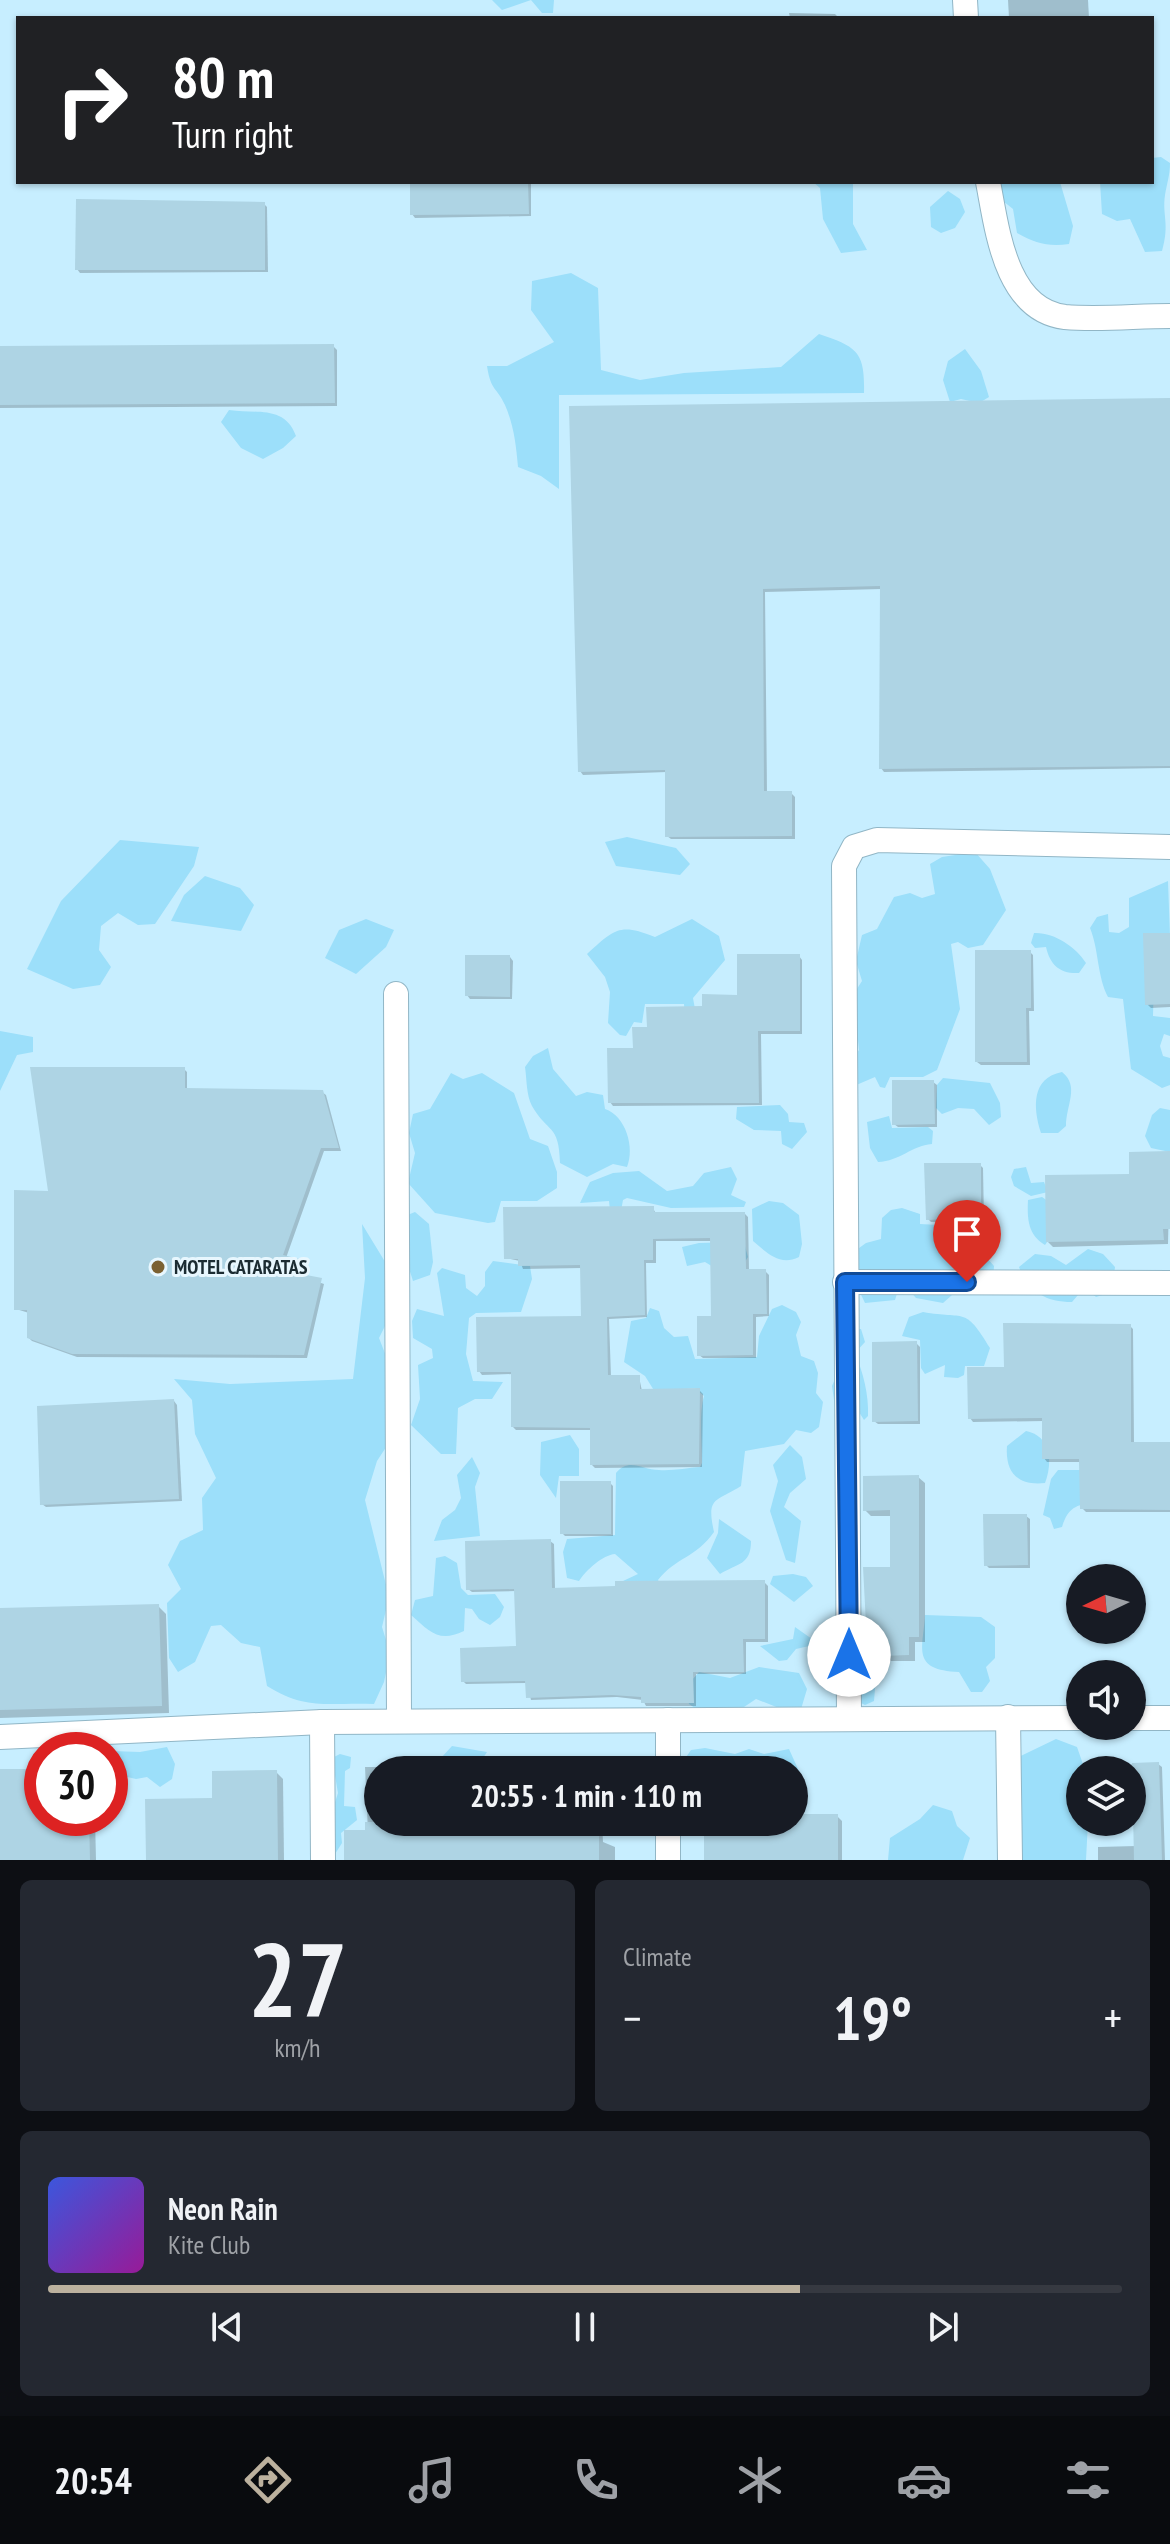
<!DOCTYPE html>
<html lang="en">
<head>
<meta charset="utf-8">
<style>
  :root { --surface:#171b24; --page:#242831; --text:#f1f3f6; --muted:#9ea1a6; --line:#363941; --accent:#bcb19e }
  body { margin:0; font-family:"PT Sans Narrow",sans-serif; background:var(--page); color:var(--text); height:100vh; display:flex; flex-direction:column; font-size:30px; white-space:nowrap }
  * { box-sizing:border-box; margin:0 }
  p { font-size:26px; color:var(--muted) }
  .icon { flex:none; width:44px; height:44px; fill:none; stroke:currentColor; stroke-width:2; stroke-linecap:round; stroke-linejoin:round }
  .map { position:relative; height:1860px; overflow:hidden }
  .panel { display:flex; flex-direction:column; gap:20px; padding:20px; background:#0d0f14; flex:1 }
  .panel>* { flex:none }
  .hud { position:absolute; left:16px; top:16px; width:1138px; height:168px; border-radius:0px; box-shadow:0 2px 6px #0004; background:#202124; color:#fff; overflow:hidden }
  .needle { width:52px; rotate:265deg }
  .fabs { position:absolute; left:1066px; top:1564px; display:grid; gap:16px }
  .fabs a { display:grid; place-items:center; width:80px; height:80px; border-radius:50%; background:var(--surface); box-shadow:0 2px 6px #0004; font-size:40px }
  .speed { position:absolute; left:24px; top:1732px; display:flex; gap:16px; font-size:40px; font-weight:700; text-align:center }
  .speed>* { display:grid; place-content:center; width:104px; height:104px; border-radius:50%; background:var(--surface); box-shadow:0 2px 6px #0004; line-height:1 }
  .speed .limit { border:12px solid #d22; background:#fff; color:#111 }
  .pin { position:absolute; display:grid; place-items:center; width:68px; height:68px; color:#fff; margin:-82px -34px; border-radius:50% 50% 50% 0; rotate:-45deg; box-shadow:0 0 8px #0007 }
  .pin .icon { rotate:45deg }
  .me { position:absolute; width:88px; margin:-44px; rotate:0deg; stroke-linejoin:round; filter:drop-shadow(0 0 6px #0008) }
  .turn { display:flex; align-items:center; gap:28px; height:168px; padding:0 24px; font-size:36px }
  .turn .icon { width:104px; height:104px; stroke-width:2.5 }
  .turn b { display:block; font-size:56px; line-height:68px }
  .big { font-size:60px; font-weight:600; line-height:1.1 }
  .panel .widget { flex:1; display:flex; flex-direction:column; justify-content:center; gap:12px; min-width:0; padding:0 28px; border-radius:12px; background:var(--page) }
  .panel .dial { align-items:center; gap:0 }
  .dial b { font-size:104px; line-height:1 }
  .song { display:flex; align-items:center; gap:24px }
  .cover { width:96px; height:96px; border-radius:12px; background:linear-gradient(135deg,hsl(230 70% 55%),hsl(300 70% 35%)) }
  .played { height:8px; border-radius:4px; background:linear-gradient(90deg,var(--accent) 70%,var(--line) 70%) }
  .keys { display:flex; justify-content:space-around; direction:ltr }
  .heat { display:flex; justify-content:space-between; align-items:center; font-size:44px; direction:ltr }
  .panel .tiles { flex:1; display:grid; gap:20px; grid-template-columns:1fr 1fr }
  .widget:last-child { grid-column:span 2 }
  .trip { position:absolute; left:364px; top:1756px; width:444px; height:80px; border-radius:40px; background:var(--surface); box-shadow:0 2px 6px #0004; font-weight:600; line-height:80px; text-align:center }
  .dock { display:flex; height:128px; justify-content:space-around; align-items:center; background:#090b0e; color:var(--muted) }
  .dock .icon { width:56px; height:56px }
  .dock .current { color:var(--accent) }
  .dock b { font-size:36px; color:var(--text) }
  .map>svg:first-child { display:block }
</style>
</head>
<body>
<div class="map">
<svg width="1170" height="1860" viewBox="0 0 1170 1860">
  <rect width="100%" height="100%" fill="#c7eeff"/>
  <g fill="#9cdffa">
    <path d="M492 0H554L553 13H542L531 0 502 10Z"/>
    <path d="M1161 157 1170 163C1170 175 1167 183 1165 195 1162 216 1170 223 1162 251L1145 252 1130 219 1117 221 1102 214 1100 182H1152V158Z"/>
    <path d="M813 182H853V224L867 250 841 253 823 219 820 188Z"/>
    <path d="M1000 182H1060L1073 226 1069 244C1048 247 1035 243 1017 233L1013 209 1003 201Z"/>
    <path d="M948 191 960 199 965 212 955 228 941 233 931 227 930 207Z"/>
    <path d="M571 273 598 288 601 370 640 380 684 373 781 367 819 334C857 347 865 351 864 393L559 395V489L541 476 518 467C516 445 514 426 505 405 497 387 491 392 487 366H507L554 342 531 310 532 281Z"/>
    <path d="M965 349 981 371 989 397 979 403 961 399 950 402 943 380 948 361Z"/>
    <path d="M229 410C256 414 285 405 296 436L283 448 263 459 241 448 221 422Z"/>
    <path d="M627 837 676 848 690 864 680 875 616 866 605 842Z"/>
    <path d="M120 840 199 847 194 866 155 924 138 925 118 913 101 926 99 950 111 967 100 985 73 989 27 969 61 901Z"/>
    <path d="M975 852 990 869 1006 910 983 945 968 948 958 942 951 944 960 1009 937 1070 923 1077H890L885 1088 880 1087 875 1077 854 1086V1057L859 1050 853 995 862 981 856 961 862 935 877 929 894 897 910 893 922 898 935 894 930 864 942 857Z"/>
    <path d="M205 876 240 888 254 905 241 931 171 921 184 895Z"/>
    <path d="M1168 881 1170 936H1155L1153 1016 1170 1018V1036L1164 1034 1160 1046 1163 1056 1170 1058V1085L1162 1088 1131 1069 1123 999 1108 997C1097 976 1099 950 1090 928L1097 917 1108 914 1109 932 1119 933 1129 927V898Z"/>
    <path d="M366 919 394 930 386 947 356 974 325 958 339 930Z"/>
    <path d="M692 919 719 936 725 960 693 998 698 1026 686 1035 684 1004H645L642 1023 634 1022 626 1036 620 1035 608 1023 610 992 605 977 587 954C615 929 619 923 655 937Z"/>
    <path d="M1034 933C1054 932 1076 947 1086 963L1079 973C1060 974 1050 965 1046 947L1035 948 1031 943Z"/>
    <path d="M0 1031 33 1037V1052L17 1055 0 1091Z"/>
    <path d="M548 1048 553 1069 576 1096 587 1092 603 1095 605 1109C626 1116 635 1148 627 1167L613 1164 587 1177 560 1163C559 1123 548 1134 532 1106 526 1094 527 1080 525 1067L533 1056Z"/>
    <path d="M1062 1072C1080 1086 1066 1105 1066 1126L1058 1133H1041C1033 1108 1031 1078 1062 1072Z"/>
    <path d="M451 1073 463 1079 482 1073 514 1093 530 1139 548 1146 557 1172V1188L537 1201H501L495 1222 488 1223 435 1213 408 1183 415 1153 409 1133 413 1114 430 1109Z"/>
    <path d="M943 1078 990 1083 1000 1103 1001 1117 989 1125 974 1109 958 1108 942 1114 936 1108 937 1085Z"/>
    <path d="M780 1105 788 1114 789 1122 804 1123 807 1132 792 1149 782 1144 781 1131 754 1130 736 1119 737 1107Z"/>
    <path d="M1160 1108 1170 1110V1152L1151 1148 1145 1136 1152 1115Z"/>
    <path d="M889 1116 892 1128 928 1127 933 1131 932 1144C911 1146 900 1161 878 1162L870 1148 867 1122Z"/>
    <path d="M731 1167 737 1179 731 1195 746 1202 744 1207 671 1208 627 1198 623 1200 614 1249 609 1201 580 1203 590 1182 613 1173 639 1171 667 1191 693 1186 704 1173Z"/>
    <path d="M1026 1167 1031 1183 1044 1182 1048 1192 1031 1196 1014 1186 1011 1177 1014 1169Z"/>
    <path d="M1042 1197 1052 1204V1235L1045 1245C1028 1235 1027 1219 1028 1200Z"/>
    <path d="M769 1201 783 1203 799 1215 802 1244 799 1257C780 1266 768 1254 753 1241L752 1209Z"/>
    <path d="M902 1208 920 1214V1224L939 1225 951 1248 970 1239 994 1266 993 1280 961 1287 943 1303 916 1298 901 1281 895 1300 865 1303 844 1259 866 1243 881 1239 882 1218 891 1210Z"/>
    <path d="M415 1212 429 1224 433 1262 430 1275 413 1281 406 1259 405 1216Z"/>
    <path d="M362 1224 387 1265 385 1326 379 1338 393 1374 396 1432 377 1461 365 1500 389 1597 382 1627 390 1653 384 1682 374 1704C329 1702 307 1711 267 1686L260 1647 241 1643 221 1625 211 1626 195 1662 178 1672 169 1658 167 1603 181 1589 168 1565 180 1541 203 1530 202 1498 216 1478 195 1434 192 1400 174 1379 230 1384 353 1379 365 1278Z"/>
    <path d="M734 1242 745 1246 748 1257 744 1263 715 1268 705 1262 687 1266 682 1247 699 1243Z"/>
    <path d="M1088 1249 1103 1254 1115 1267 1112 1292 1096 1297 1079 1282 1078 1295 1072 1302C1046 1302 1028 1292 1019 1267L1035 1254 1051 1256 1066 1265Z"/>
    <path d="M493 1261 530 1266 532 1279 521 1312 476 1313 469 1318 466 1354 473 1381 503 1382 492 1399H475L458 1408 456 1454H441L411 1425 420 1399 418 1365 433 1358 432 1349 413 1338 412 1321 417 1309 444 1316 437 1273 442 1268 465 1275 466 1288 477 1296 485 1286V1272Z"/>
    <path d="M782 1305 796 1312 801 1322 796 1335 801 1356 814 1361 818 1373 816 1393 823 1402 819 1427 811 1433 796 1430 784 1444 745 1451 741 1486C716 1502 706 1496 714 1532 696 1558 676 1557 658 1580L672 1608 623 1587V1581L638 1574 615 1554C603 1555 586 1570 579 1581L567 1578 563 1552 567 1539 615 1535 616 1473C629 1457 642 1470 659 1470 672 1471 687 1468 700 1467L702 1463C702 1445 699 1412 704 1396L695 1388 655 1392 645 1376 624 1362 631 1321 646 1318 650 1308 659 1311 664 1328 674 1337 688 1336 695 1359 757 1357 759 1336 772 1309Z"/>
    <path d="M923 1312C966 1320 964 1305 990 1348L984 1366H965L964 1375 958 1378 944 1377 945 1365 925 1374 921 1368 920 1340 902 1336 909 1317Z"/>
    <path d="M856 1329H861L865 1342 855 1353C863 1372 869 1395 868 1416L864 1420 854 1404 841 1411 835 1407 832 1386Z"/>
    <path d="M1026 1431C1051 1436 1053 1462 1045 1483 1018 1486 1005 1473 1007 1446Z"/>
    <path d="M570 1435 579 1449V1476H559L556 1498 540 1475 541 1442Z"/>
    <path d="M790 1445 802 1457 806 1479 790 1493 784 1507 801 1521 795 1563 786 1560 770 1511 778 1481 773 1465Z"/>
    <path d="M472 1457 480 1473 475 1487 480 1536 434 1541 442 1520 455 1510 461 1498 457 1475Z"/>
    <path d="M1058 1470H1080L1095 1502C1075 1505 1068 1508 1062 1527L1054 1529 1050 1518 1043 1515 1051 1479Z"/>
    <path d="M719 1519 751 1541C751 1565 738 1563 720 1574L707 1558 718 1533Z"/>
    <path d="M445 1556 457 1563 461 1588 468 1595 495 1594 504 1607 500 1617 490 1625 479 1619 472 1609 465 1608 464 1631C439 1643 430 1632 411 1615L415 1600 433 1596 436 1558Z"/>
    <path d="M793 1574 806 1577 813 1586 794 1602 770 1584 773 1576Z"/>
    <path d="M925 1615 981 1617 995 1627V1658L986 1667 990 1681 982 1692H971L959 1672C911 1670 923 1649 925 1615Z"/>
    <path d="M795 1627 812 1639 809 1646 796 1649 787 1660 779 1661 760 1646 793 1639Z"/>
    <path d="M860 1656 864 1671 876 1677 874 1701 865 1705 857 1701Z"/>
    <path d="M759 1667 799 1673 807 1689 799 1716 756 1699 723 1721 708 1717 689 1704 686 1687 699 1672 730 1678Z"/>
    <path d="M1056 1739 1077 1747 1085 1770H1080V1822H1088L1086 1860H1002L1004 1764Z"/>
    <path d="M452 1746 487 1752 481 1761 472 1762 471 1770H446L441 1758Z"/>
    <path d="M167 1747 175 1764 172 1779 160 1787 147 1777 136 1779 114 1774 112 1751 140 1752Z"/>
    <path d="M705 1748 735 1754 749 1749 764 1754 789 1749 807 1789 801 1795H794V1770C787 1770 772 1772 767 1770 748 1761 740 1758 715 1763L711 1770H677L691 1750Z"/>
    <path d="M340 1754 351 1757 350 1768 345 1771 344 1806 355 1807 357 1820 341 1833 342 1843 335 1854 322 1842 338 1793 332 1758Z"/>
    <path d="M933 1805 952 1811 957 1826 970 1838 963 1860H888L890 1838 920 1819Z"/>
  </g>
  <g fill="#0003">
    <path d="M1008 0H1088L1089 18H1009Z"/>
    <path d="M789 13 835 14 839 18H790Z"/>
    <path d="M412 182H531V216L415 218 412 214Z"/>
    <path d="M264 204 267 207 268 272 80 273 77 269Z"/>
    <path d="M333 346 337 350V406L0 408V348Z"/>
    <path d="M1170 400V768L884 772 881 768 882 589 765 592 767 793H791L795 797V839H671L667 836V772L583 775 580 771 571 408Z"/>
    <path d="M1170 935V1007L1151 1008 1147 1004Z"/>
    <path d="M1030 952 1033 955 1034 1011H1029L1030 1065H981L977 1062Z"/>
    <path d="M799 956 802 960V1034H761L762 1105 613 1106 610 1102 635 1050 704 1008 739 997Z"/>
    <path d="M510 957 513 961 512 999H470L467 995Z"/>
    <path d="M184 1069 187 1072V1090L322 1092 326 1095 341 1151H324L286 1258 303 1262 306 1265 304 1277 324 1284 307 1358 77 1357 32 1341 29 1338V1313L16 1309 50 1193Z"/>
    <path d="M933 1082 937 1085V1127H898L894 1124Z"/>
    <path d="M1170 1153 1168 1244 1053 1247 1048 1242 1131 1176Z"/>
    <path d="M980 1165 983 1168 984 1221 931 1222 928 1219Z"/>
    <path d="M653 1208 656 1214H745L748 1217 749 1271H765L769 1275V1316L756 1317V1358H703L699 1355 713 1318 712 1241H656V1263H646L647 1317 609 1319 611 1377H639L642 1391 699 1390 703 1394 702 1467 595 1468 592 1465V1430H516L513 1427V1374L482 1375 479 1371 583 1318 582 1268 523 1269 520 1261 506 1258Z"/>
    <path d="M1130 1326 1133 1329 1134 1444H1170V1512H1086L1082 1508 1081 1462H1047L1044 1458V1421L973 1422 970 1418 1006 1369Z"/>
    <path d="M916 1343 920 1347V1424H878L874 1421Z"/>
    <path d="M174 1401 177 1405 182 1501 46 1507 42 1504Z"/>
    <path d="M918 1477 925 1483V1642H915V1661H891L885 1655V1648H876L869 1642 892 1569V1516H871L865 1510Z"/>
    <path d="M610 1483 613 1486V1536H565L562 1533Z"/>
    <path d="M1026 1516 1030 1519V1568H989L986 1565Z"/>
    <path d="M550 1541 554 1544 555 1589 764 1582 768 1586V1642H746V1674H696V1706H646L643 1700 617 1697 531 1700 527 1683 466 1684 463 1681 518 1648 516 1591 472 1592 468 1589Z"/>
    <path d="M158 1606 166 1614 169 1713 0 1718V1610Z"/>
    <path d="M1158 1764 1162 1767 1165 1860H1098V1847L1136 1846 1132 1770H1096V1765Z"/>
    <path d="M365 1767H414L418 1770H378V1822H602L603 1842 615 1847V1860H346L368 1832Z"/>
    <path d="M729 1767H752L755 1770H729Z"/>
    <path d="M480 1769H546L547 1770H480Z"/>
    <path d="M0 1771H42V1818H95L96 1860H0Z"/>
    <path d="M276 1772 283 1779 284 1860H148L214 1800Z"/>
    <path d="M794 1816H837L842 1821V1860H715L706 1822H794Z"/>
  </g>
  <g fill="#aed4e4">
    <path d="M410 182H528L529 214 410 215Z"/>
    <path d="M76 199 265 202V270H75Z"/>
    <path d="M334 344 335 403 0 405V346Z"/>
    <path d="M1170 398V766L879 769 880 586 763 589 764 791H792V836L665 837V770L578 772 569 406Z"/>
    <path d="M1143 933H1170V1004L1145 1005Z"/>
    <path d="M975 950H1031V1008H1026L1027 1062H975Z"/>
    <path d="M737 954H800V1031H758L759 1103H608L607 1048H633L632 1027H647L646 1007 702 1006V994L737 995Z"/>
    <path d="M465 955H510V997L465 996Z"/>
    <path d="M30 1067H185V1088L323 1090 339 1148H321L283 1255 304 1260 301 1274 322 1278 304 1355 72 1354 27 1338V1310H14V1190L48 1191Z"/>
    <path d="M892 1080H934L935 1124 892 1125Z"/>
    <path d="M1170 1151V1229H1163L1164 1240 1046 1242 1045 1175 1129 1174V1152Z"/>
    <path d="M924 1163H981V1218L926 1220Z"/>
    <path d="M654 1206V1212H745L746 1269H766L767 1314H753V1355L697 1356V1316H711L710 1238 653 1239V1260H644L645 1315 607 1317 608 1375H640V1389L700 1388 699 1464 590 1465V1428L511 1427V1372H477L476 1317 581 1316 580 1265 518 1266V1259H504L503 1207Z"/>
    <path d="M1003 1323 1131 1324V1442H1170V1510L1080 1509 1079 1459H1042V1418L968 1419 967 1367H1004Z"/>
    <path d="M917 1341 918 1421 872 1422V1342Z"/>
    <path d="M174 1399 179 1499 40 1505 37 1406Z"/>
    <path d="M919 1475V1637H909V1655L883 1656V1643H867L863 1567H890V1510L863 1511V1476Z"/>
    <rect x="560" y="1481" width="51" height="53"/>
    <path d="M983 1514H1027L1028 1565 984 1566Z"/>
    <path d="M551 1539 552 1588 615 1586V1581L765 1580V1639H743L744 1672H693L694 1703H641V1697L612 1695 526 1698 525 1681 461 1682 460 1648 516 1646 514 1589 466 1590 465 1541Z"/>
    <path d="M159 1604 162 1706 0 1710V1608Z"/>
    <path d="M1159 1762 1162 1860H1134L1132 1763Z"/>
    <path d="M0 1769H42V1818H89L90 1860H0Z"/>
    <path d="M277 1770 278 1860H146L145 1799 212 1798V1771Z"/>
    <path d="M794 1814H838V1860H704V1822H794Z"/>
    <path d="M365 1822H599V1860H344V1830H365Z"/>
  </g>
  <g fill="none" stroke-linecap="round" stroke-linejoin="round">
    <defs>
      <g id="minor">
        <path d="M965 0 966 18"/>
        <path d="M988 182C997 228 1005 310 1065 317 1099 320 1136 316 1170 316"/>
        <path d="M396 994 399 1721"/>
        <path d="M845 1282 1170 1283"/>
        <path d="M849 1717 844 866 854 847 877 840 1170 847"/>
        <path d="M1008 1717 1010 1860"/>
        <path d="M1132 1718H1170"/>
        <path d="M668 1720V1770"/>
        <path d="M322 1722 323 1860"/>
        <path d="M0 1737 322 1722 1080 1718"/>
        <path d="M668 1822V1860"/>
      </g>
    </defs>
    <use href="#minor" stroke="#91b6c6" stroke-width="26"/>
    <use href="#minor" stroke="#fff" stroke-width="24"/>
  </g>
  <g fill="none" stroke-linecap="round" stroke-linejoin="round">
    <defs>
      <path id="route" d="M849 1655 845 1282H967"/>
    </defs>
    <use href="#route" stroke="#114b97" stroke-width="20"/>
    <use href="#route" stroke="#1a73e8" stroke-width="14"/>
  </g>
  <circle fill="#7b6132" stroke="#e8f7fe" stroke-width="3" cx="158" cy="1267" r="8"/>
  <g text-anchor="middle" stroke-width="6" stroke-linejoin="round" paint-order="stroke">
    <g font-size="20" font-weight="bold" fill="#1c2c32" stroke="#e8f7fe" text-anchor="start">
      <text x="174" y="1274">MOTEL CATARATAS</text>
    </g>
  </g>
</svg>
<div class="fabs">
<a><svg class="needle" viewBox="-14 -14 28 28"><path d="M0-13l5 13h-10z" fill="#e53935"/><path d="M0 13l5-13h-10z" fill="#9ea1a6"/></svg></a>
<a><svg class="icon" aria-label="sound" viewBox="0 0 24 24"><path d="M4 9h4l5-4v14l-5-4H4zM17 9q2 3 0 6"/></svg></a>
<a><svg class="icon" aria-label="layers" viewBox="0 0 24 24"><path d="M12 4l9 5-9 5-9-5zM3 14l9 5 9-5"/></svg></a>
</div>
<div class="speed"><div class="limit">30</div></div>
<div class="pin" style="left:967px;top:1282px;background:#d93025"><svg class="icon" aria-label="arrive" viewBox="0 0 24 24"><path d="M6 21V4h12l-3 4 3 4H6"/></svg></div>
<svg class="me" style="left:849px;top:1655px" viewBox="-20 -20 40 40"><circle r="19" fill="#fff"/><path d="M0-13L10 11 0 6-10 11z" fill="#1a73e8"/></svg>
<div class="trip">20:55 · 1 min · 110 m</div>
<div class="hud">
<div class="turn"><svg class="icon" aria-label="right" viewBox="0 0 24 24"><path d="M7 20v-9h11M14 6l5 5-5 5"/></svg><div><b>80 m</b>Turn right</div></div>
</div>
</div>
<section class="panel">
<div class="tiles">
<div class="widget dial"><b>27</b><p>km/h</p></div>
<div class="widget"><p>Climate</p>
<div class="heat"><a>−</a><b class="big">19°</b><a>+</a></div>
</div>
<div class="widget">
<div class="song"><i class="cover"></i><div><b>Neon Rain</b><p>Kite Club</p></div></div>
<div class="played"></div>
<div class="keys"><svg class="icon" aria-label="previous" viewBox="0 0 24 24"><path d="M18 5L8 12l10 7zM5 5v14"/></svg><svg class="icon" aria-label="pause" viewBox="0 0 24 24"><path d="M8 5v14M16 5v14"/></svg><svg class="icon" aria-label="next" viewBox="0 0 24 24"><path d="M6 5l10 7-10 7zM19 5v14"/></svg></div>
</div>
</div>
</section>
<nav class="dock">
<b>20:54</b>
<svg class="icon current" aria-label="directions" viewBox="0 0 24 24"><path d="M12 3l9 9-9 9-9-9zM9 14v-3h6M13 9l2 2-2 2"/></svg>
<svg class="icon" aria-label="music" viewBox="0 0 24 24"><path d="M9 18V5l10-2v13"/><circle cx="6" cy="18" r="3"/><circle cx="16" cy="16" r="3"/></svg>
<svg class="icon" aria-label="phone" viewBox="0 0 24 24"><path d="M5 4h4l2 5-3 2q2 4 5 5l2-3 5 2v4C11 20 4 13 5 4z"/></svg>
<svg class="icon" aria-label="climate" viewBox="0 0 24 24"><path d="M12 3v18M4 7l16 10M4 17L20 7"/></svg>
<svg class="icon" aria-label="car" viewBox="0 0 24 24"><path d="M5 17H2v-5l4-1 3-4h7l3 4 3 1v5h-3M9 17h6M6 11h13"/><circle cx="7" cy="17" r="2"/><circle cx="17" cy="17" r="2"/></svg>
<svg class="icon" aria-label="filters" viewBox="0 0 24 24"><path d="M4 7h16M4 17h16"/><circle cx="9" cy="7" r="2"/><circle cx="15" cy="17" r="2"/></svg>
</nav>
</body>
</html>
